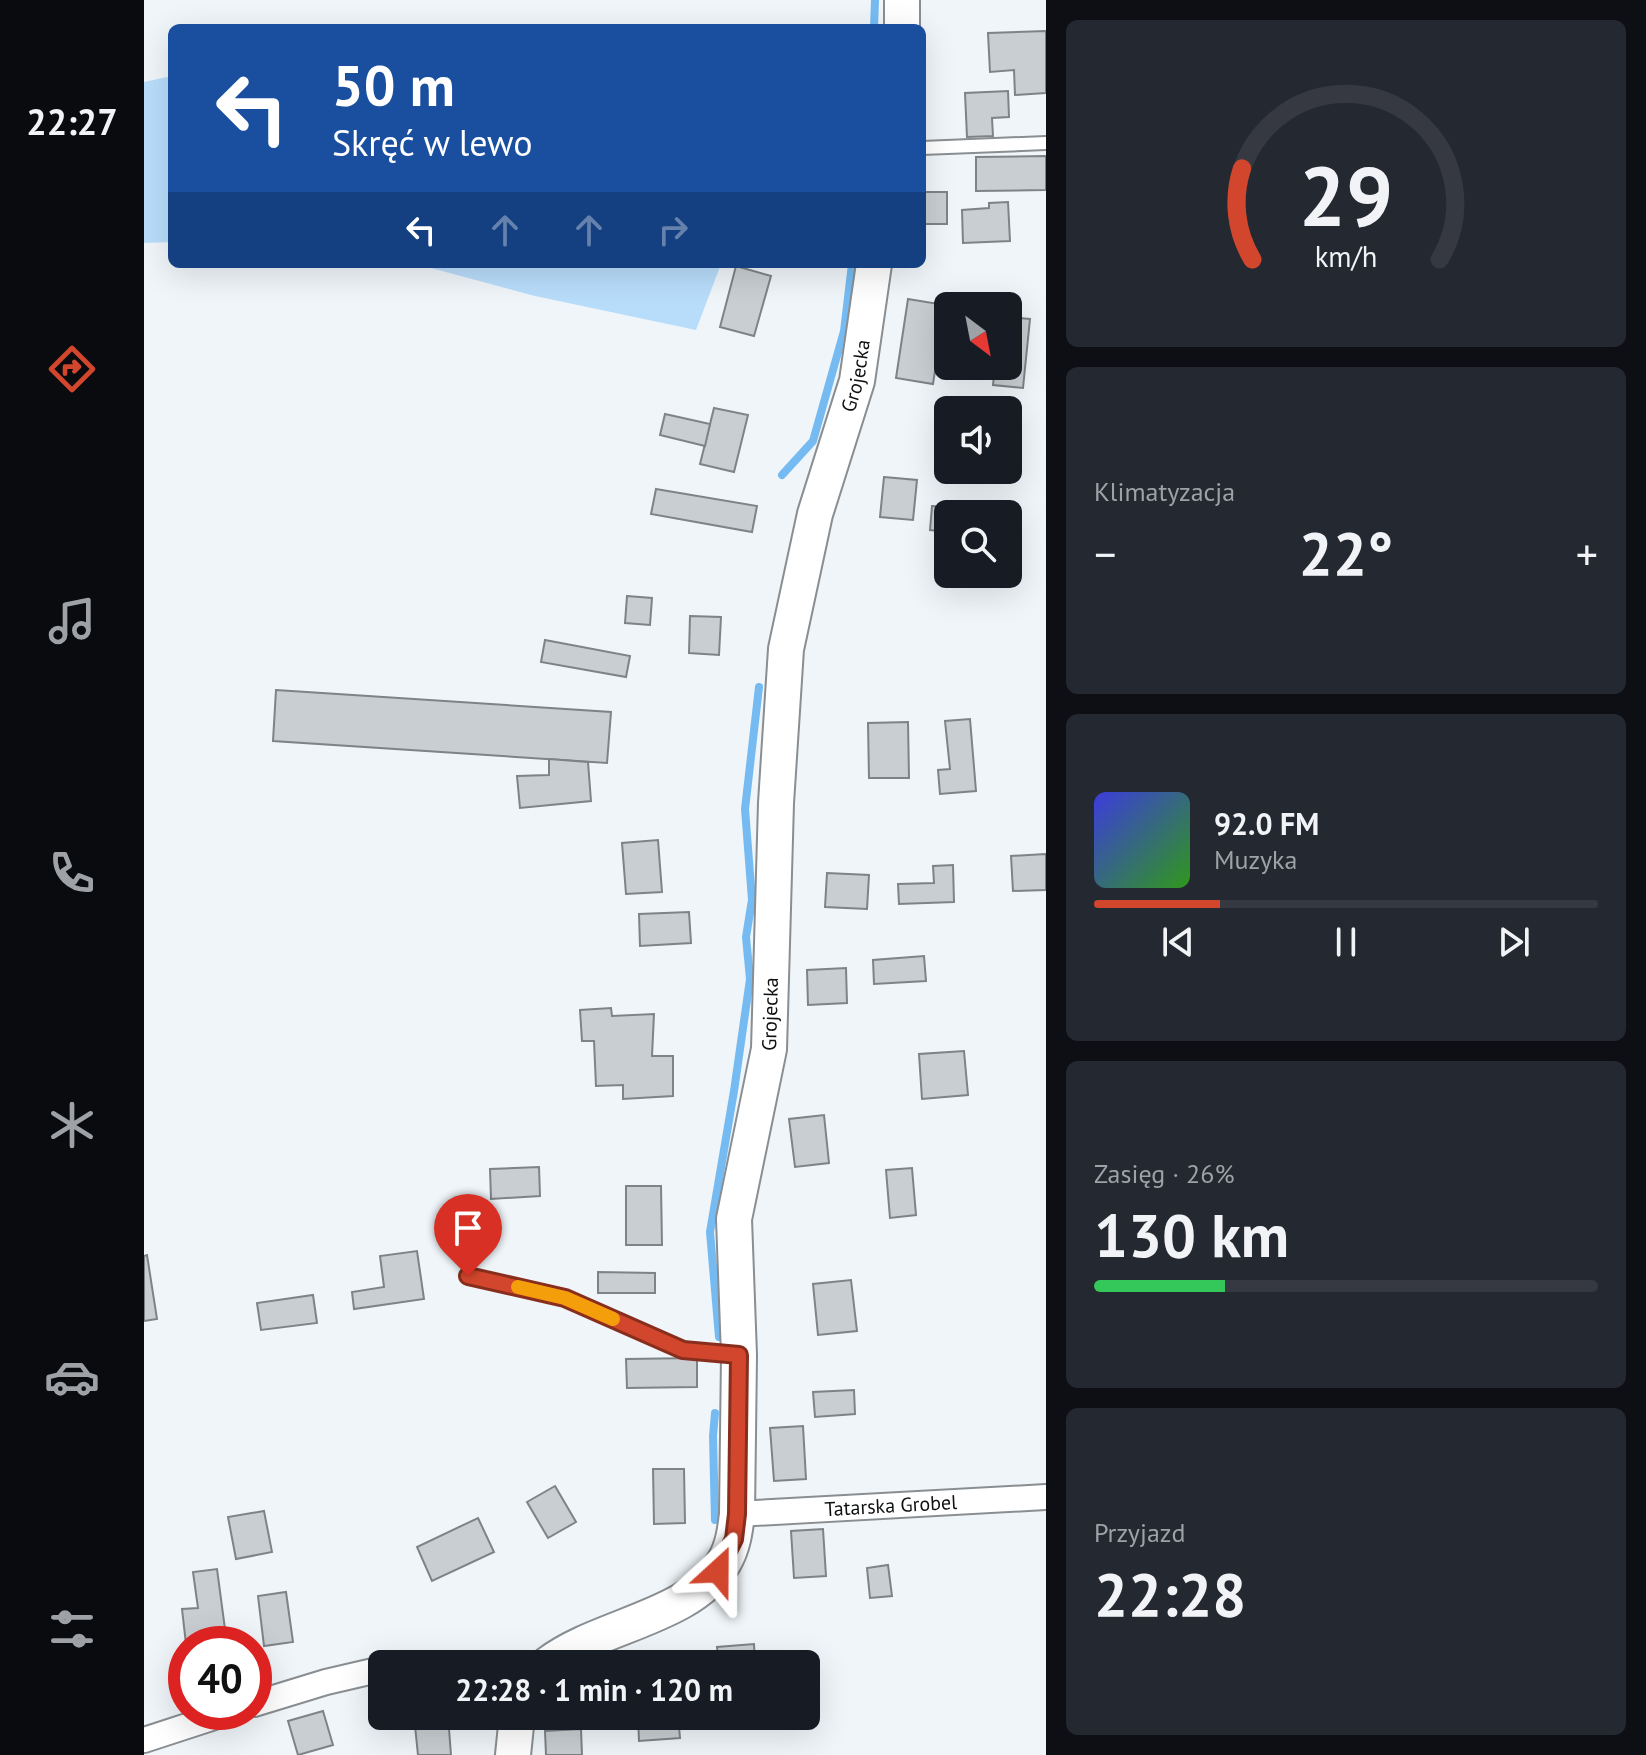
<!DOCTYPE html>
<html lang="pl">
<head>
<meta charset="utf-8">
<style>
  :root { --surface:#171b24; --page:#242831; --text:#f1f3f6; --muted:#9ea1a6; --line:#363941; --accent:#d1462c }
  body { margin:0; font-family:"PT Sans",sans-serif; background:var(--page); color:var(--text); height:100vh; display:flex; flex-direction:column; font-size:30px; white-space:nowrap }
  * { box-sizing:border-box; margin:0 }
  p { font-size:26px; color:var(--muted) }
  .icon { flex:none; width:44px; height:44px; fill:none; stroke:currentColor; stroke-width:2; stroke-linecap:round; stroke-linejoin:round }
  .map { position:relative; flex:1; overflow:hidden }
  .drawer { display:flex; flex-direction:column; gap:20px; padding:20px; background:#0d0f14; width:600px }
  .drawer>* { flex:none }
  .guide { position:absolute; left:24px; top:24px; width:758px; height:244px; border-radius:12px; box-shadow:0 8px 32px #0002; background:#1a4fa0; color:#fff; overflow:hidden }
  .needle { width:52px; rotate:148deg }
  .buttons { position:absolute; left:790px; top:292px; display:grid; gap:16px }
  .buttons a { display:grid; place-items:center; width:88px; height:88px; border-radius:12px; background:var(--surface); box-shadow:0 8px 32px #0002; font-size:40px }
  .speed { position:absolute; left:24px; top:1626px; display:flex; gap:16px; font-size:40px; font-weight:700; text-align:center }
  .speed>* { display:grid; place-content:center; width:104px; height:104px; border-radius:50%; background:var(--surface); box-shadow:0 8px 32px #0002; line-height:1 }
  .speed .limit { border:12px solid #d22; background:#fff; color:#111 }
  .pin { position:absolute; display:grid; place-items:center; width:68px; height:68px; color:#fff; margin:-82px -34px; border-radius:50% 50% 50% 0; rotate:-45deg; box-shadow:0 0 8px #0007 }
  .pin .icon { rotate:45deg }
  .me { position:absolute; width:88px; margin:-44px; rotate:24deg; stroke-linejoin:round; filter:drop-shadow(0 0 6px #0008) }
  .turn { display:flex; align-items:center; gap:28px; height:168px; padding:0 32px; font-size:36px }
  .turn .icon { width:104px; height:104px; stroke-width:2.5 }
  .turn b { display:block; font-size:56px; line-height:68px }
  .lanes { display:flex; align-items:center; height:76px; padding:0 32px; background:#0003; justify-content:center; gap:40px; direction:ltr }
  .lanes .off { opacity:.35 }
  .big { font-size:60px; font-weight:700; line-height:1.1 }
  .drawer .widget { flex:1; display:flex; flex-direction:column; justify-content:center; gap:12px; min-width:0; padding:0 28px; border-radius:12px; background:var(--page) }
  .drawer .dial { align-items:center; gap:0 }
  .dial svg { height:208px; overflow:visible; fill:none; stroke:var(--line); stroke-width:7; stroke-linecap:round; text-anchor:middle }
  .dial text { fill:var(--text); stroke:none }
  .song { display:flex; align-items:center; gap:24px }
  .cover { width:96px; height:96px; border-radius:12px; background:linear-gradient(135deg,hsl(240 70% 55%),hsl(110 70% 35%)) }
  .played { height:8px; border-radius:4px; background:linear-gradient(90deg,var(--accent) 25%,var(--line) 25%) }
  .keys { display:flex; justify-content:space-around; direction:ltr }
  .heat { display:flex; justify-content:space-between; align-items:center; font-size:44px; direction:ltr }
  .charge { height:12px; border-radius:6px; background:linear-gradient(90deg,#34c759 26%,var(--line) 0) }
  .trip { position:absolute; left:224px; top:1650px; width:452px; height:80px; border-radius:12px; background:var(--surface); box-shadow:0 8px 32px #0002; font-weight:700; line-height:80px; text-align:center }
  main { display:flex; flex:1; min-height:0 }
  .tab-bar { display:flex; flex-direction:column; width:144px; justify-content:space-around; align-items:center; background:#090b0e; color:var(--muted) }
  .tab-bar .icon { width:56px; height:56px }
  .tab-bar .current { color:var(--accent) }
  .tab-bar b { font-size:36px; color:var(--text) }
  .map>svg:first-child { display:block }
</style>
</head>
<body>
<main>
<nav class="tab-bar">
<b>22:27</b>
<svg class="icon current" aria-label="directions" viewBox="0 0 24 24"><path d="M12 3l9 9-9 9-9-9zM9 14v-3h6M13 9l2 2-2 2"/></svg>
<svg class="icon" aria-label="music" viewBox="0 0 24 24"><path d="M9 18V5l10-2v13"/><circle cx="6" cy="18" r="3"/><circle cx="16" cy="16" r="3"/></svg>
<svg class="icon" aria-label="phone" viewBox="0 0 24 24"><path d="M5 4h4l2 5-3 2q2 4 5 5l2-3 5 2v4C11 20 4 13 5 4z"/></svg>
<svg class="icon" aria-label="climate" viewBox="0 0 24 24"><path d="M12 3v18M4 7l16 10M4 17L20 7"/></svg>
<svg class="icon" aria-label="car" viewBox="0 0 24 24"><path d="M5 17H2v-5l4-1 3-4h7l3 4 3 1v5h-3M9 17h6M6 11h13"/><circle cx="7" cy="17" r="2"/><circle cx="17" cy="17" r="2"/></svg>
<svg class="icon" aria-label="filters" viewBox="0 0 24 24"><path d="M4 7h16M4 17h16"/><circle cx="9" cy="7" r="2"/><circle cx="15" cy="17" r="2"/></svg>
</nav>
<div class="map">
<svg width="902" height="1755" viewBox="0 0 902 1755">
  <rect width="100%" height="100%" fill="#eff5f9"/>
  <g fill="#b8ddfb">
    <path d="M28 76V242L0 243V82Z"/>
    <path d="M272 264H577L552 330 391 296Z"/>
  </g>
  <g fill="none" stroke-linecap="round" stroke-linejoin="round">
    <g stroke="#75bbf2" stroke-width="8">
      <path d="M730 28 731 0"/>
      <path d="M638 475 669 441 700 331 708 264"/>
      <path d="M575 1337 566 1232 590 1091 606 979 602 937 608 900 601 809 615 687"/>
      <path d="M571 1413 569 1436 571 1520"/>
    </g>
  </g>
  <g fill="#c9ced2" stroke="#7e8387" stroke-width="2">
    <path d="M902 31V93L871 95 870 70 846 72 844 33Z"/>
    <path d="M864 91 865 117 848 118 849 136 823 137 821 93Z"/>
    <path d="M902 156V190L832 191V157Z"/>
    <rect x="778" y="192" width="25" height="32"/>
    <path d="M864 202 866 241 819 243 818 210 845 208V203Z"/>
    <path d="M592 266 627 276 610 336 576 327Z"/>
    <path d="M764 299 801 305 789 384 752 378Z"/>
    <path d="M864 317 886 319 879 388 849 385 851 366H864Z"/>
    <path d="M570 408 604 415 590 472 556 464Z"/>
    <path d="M521 414 566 424 561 446 516 435Z"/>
    <path d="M740 477 773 480 769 520 736 517Z"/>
    <path d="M512 489 613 506 608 532 507 514Z"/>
    <path d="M788 506 839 510V514H804V532L786 530Z"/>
    <path d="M483 596 508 598 506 625 481 623Z"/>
    <path d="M546 616 577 617 575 655 545 653Z"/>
    <path d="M401 640 486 656 482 677 397 662Z"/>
    <path d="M132 690 467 712 463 763 129 741Z"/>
    <path d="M826 719 832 791 796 794 794 770 806 769 801 721Z"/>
    <path d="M764 722 765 778H725L724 723Z"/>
    <path d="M405 759 444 762 447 801 376 808 373 776 405 775Z"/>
    <path d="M514 840 518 892 482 894 478 843Z"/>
    <path d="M902 854V890L869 891 867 856Z"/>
    <path d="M809 865 810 902 755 904 754 884 790 883 789 866Z"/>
    <path d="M683 873 725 875 723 909 681 907Z"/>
    <path d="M545 912 547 943 496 946 495 914Z"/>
    <path d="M780 956 782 981 730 984 729 960Z"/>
    <path d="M702 968 703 1003 664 1005 663 970Z"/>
    <path d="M467 1008 468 1016 510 1014 508 1056H529V1096L479 1099V1085L452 1086 450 1041H438L436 1010Z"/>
    <path d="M820 1051 824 1095 778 1099 775 1054Z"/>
    <path d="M680 1115 685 1163 651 1167 645 1119Z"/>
    <path d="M395 1167 396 1196 347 1199 346 1169Z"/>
    <path d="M768 1168 772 1215 746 1218 742 1170Z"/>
    <path d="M482 1186H517L518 1245H482Z"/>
    <path d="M273 1251 280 1299 210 1309 208 1292 240 1287 236 1256Z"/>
    <path d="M3 1255 13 1319 0 1321V1256Z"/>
    <path d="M454 1272 511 1273V1293H454Z"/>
    <path d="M707 1280 713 1331 674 1335 669 1284Z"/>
    <path d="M169 1295 173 1323 117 1330 113 1303Z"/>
    <path d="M553 1358V1387L483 1388 482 1359Z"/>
    <path d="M710 1390 711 1414 671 1417 669 1392Z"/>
    <path d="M659 1426 662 1479 630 1481 626 1428Z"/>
    <path d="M509 1469H540L541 1523 510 1524Z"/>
    <path d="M411 1486 432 1522 404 1538 383 1502Z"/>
    <path d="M120 1511 128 1552 92 1559 84 1517Z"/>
    <path d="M334 1518 350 1552 288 1581 273 1547Z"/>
    <path d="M679 1529 682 1576 650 1578 647 1531Z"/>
    <path d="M744 1565 748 1596 726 1598 723 1568Z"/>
    <path d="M73 1569 83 1644H42L38 1609 54 1608 49 1572Z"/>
    <path d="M142 1592 149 1642 120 1646 114 1596Z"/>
    <path d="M610 1644 611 1664H575L573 1647Z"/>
    <path d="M525 1652 526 1664H494L493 1656Z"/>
    <path d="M179 1711 189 1745 154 1755 144 1721Z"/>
    <path d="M270 1716H304L307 1755H274Z"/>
    <path d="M494 1716H534L536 1738 495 1741Z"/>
    <path d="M437 1729 438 1755H402L401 1731Z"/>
  </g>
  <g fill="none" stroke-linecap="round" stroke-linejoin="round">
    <defs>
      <g id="lane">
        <path d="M778 148 902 143"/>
        <path d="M324 1276 421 1298 539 1350 591 1354"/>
      </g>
      <g id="street">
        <path id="s1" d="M593 1514 902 1497"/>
        <path d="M264 1664H300"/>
        <path d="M110 1704 182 1682 238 1669"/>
        <path d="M0 1740 86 1712"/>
      </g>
      <g id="secondary">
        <path d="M758 28V0"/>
        <path id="s2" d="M404 1664C455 1625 547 1618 580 1562 589 1547 591 1531 593 1514L595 1355 590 1219 625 1049 632 803 642 649 671 514 713 381 730 264"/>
        <path d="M369 1755 373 1716"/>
      </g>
    </defs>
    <use href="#lane" stroke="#898e92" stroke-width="16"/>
    <use href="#street" stroke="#898e92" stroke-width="28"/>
    <use href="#secondary" stroke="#898e92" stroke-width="38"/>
    <use href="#lane" stroke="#fff" stroke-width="12"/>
    <use href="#street" stroke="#fff" stroke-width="24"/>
    <use href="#secondary" stroke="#fff" stroke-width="34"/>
  </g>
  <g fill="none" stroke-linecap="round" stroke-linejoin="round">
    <defs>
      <path id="route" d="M324 1276 421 1298 539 1350 595 1355 593 1514 590 1539 574 1571"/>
    </defs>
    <use href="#route" stroke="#882e1d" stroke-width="20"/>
    <use href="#route" stroke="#d1462c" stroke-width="14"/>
    <path stroke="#f59e0b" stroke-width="14" d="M374 1287 421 1298 469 1319"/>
  </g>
  <g text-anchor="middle" stroke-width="8" stroke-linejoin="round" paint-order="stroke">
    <g font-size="20" fill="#0e1011" stroke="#eff5f9">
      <text dy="7" stroke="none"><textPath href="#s2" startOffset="1408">Grojecka</textPath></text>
      <text dy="7" stroke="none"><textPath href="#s2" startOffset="760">Grojecka</textPath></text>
      <text dy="7" stroke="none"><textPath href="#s1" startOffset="154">Tatarska Grobel</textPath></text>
    </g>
  </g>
</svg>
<div class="buttons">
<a><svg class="needle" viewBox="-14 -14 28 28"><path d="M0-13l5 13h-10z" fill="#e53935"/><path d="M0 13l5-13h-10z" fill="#9ea1a6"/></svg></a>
<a><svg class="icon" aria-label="sound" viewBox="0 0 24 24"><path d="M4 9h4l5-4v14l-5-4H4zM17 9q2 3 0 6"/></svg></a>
<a><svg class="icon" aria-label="search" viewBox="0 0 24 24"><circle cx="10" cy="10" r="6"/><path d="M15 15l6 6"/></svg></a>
</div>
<div class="speed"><div class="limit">40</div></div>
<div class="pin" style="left:324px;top:1276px;background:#d93025"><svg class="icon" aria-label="arrive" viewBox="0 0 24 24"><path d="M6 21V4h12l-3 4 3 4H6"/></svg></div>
<svg class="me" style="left:574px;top:1571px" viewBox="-20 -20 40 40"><path d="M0-17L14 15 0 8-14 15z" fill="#d1462c" stroke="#fff" stroke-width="4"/></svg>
<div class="trip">22:28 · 1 min · 120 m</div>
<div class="guide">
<div class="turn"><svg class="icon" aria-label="left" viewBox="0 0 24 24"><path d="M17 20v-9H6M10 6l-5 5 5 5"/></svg><div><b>50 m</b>Skręć w lewo</div></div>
<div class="lanes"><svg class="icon" aria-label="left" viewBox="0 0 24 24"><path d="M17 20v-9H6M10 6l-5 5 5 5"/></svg><svg class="icon off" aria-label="ahead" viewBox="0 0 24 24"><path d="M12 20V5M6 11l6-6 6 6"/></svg><svg class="icon off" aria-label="ahead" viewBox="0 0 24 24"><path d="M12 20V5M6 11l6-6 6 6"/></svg><svg class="icon off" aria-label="right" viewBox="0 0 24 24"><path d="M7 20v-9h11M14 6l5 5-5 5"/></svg></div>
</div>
</div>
<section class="drawer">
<div class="widget dial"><svg viewBox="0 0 100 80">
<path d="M14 69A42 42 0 1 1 86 69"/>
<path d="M14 69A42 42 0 0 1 10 34" stroke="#d1462c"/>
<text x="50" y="56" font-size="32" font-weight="700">29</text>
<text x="50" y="72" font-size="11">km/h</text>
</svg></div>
<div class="widget"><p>Klimatyzacja</p>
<div class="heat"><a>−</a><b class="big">22°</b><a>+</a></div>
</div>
<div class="widget">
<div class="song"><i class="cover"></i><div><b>92.0 FM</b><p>Muzyka</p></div></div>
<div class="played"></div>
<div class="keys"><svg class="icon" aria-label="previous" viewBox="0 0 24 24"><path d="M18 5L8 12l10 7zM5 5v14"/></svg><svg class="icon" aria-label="pause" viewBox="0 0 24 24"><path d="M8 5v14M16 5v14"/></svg><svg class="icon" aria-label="next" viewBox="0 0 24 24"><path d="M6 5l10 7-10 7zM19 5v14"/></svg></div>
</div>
<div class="widget"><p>Zasięg · 26%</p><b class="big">130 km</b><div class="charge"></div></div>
<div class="widget"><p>Przyjazd</p><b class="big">22:28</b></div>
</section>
</main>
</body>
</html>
